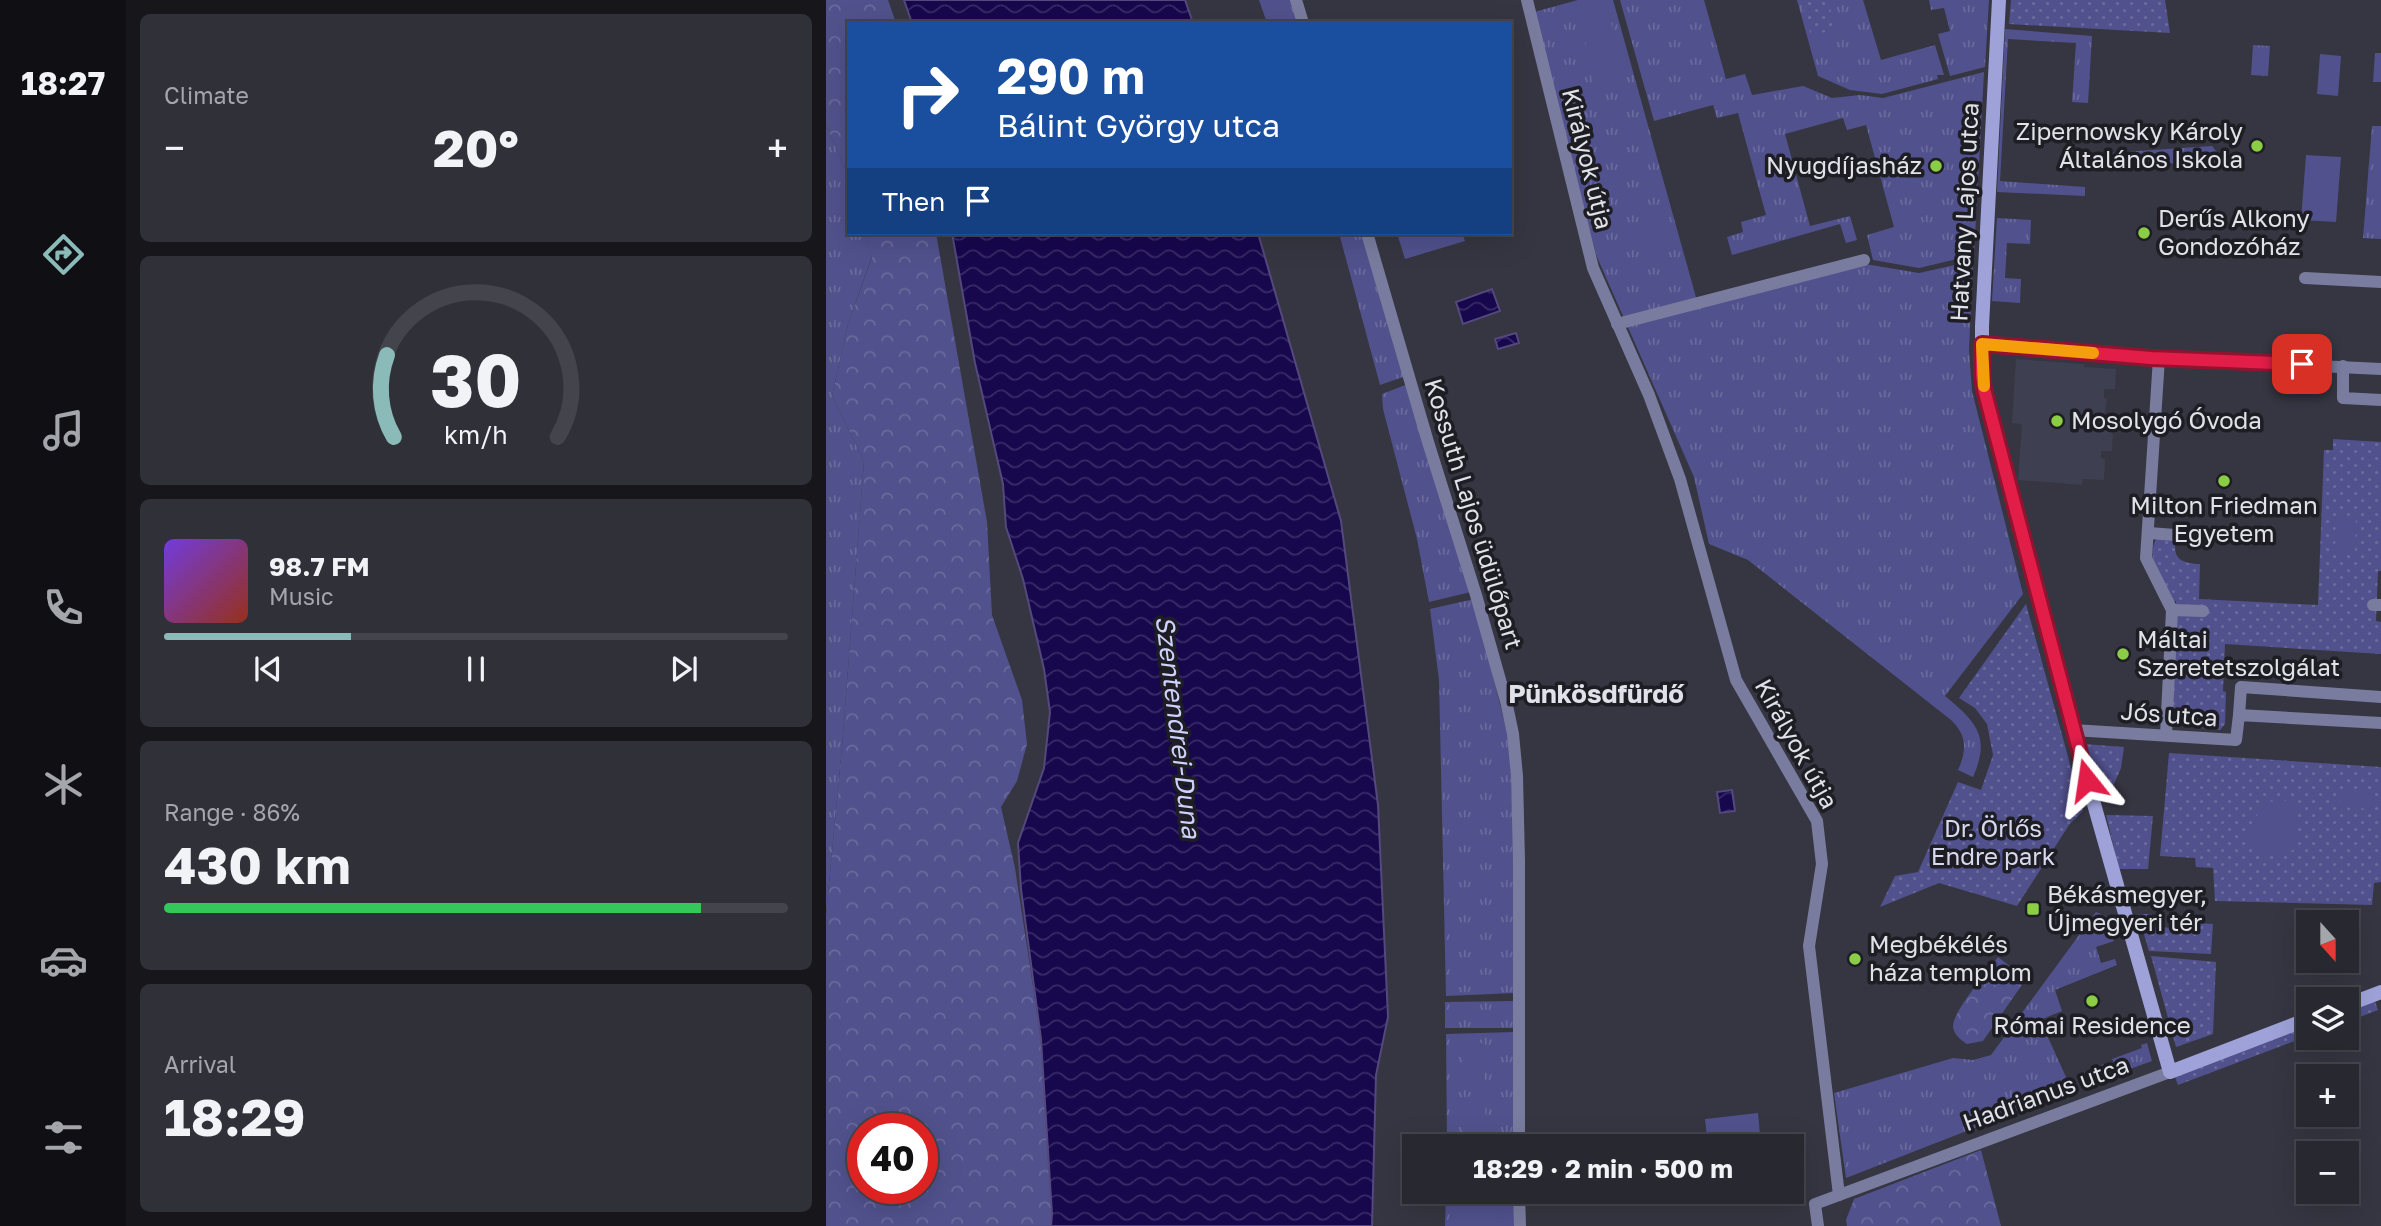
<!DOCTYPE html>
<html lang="en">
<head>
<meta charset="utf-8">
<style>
  :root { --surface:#282831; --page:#303039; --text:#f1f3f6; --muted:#a5a6ab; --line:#44444d; --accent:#8bbbb9 }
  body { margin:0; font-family:"Golos Text",sans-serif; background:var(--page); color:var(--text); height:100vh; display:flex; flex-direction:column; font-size:26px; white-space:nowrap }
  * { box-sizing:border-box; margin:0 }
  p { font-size:23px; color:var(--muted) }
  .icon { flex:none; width:38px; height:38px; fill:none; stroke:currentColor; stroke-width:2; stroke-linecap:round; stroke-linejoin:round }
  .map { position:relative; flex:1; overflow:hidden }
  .drawer { display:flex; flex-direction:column; gap:14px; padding:14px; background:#16161b; width:700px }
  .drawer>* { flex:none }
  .hud { position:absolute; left:21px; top:21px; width:665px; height:214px; border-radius:0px; box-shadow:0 7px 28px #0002,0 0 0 2px var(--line); background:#1a4fa0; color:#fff; overflow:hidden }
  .needle { width:46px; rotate:159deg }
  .controls { position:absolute; left:1470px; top:910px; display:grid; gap:14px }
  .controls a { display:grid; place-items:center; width:63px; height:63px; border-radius:0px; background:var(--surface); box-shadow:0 7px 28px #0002,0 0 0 2px var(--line); font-size:35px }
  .speed { position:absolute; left:21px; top:1113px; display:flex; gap:14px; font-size:35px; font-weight:700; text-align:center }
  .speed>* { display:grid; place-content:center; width:91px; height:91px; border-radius:50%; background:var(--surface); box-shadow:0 7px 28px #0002,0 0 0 2px var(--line); line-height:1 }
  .speed .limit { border:10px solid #d22; background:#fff; color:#111 }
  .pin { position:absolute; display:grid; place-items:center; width:60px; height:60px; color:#fff; margin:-30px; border-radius:14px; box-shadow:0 4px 10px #0006 }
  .me { position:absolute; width:77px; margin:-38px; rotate:345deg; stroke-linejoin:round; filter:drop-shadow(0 0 5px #0008) }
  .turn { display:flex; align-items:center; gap:24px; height:147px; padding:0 35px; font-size:32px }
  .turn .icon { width:91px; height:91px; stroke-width:2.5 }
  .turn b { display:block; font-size:49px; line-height:60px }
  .then { display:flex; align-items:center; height:66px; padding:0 35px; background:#0003; gap:14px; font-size:26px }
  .big { font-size:52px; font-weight:700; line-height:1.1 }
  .drawer .widget { flex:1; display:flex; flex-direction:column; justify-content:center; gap:10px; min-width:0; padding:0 24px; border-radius:10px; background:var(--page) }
  .drawer .dial { align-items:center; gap:0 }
  .dial svg { height:182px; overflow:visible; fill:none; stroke:var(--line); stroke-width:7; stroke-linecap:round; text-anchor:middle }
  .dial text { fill:var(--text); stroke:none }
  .song { display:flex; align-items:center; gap:21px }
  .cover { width:84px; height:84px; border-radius:10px; background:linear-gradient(135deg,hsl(260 70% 55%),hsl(10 70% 35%)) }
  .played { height:7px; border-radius:4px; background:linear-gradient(90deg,var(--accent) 30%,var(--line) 30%) }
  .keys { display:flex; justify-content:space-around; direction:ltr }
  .heat { display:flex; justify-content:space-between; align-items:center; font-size:38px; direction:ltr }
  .charge { height:10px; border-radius:5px; background:linear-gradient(90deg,#34c759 86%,var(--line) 0) }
  .trip { position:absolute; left:576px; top:1134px; width:402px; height:70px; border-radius:0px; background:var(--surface); box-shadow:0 7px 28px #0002,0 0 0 2px var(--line); font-weight:700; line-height:70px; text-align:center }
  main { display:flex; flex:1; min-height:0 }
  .tabs { display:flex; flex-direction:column; width:126px; justify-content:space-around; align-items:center; background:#101014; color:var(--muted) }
  .tabs .icon { width:49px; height:49px }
  .tabs .current { color:var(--accent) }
  .tabs b { font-size:32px; color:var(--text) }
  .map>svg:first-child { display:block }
</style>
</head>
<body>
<main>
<nav class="tabs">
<b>18:27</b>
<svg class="icon current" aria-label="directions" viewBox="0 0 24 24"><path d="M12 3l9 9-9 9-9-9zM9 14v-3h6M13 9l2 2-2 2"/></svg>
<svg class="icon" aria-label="music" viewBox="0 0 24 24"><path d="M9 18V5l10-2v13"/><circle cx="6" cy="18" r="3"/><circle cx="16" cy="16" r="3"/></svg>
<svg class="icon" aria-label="phone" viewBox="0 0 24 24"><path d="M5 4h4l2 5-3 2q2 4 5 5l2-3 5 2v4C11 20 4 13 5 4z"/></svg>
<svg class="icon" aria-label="climate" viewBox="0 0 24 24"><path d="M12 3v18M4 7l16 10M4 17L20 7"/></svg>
<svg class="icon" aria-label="car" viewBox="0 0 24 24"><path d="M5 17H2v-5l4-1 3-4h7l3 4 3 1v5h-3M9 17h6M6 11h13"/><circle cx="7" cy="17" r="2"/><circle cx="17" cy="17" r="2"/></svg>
<svg class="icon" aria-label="filters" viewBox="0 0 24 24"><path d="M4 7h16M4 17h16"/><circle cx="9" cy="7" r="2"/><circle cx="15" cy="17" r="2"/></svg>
</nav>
<section class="drawer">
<div class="widget"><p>Climate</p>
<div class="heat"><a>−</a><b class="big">20°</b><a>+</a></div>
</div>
<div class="widget dial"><svg viewBox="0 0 100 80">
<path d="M14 69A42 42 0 1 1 86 69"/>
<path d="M14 69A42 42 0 0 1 11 33" stroke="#8bbbb9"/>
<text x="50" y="56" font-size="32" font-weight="700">30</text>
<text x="50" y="72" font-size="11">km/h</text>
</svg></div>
<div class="widget">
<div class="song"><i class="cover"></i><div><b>98.7 FM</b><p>Music</p></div></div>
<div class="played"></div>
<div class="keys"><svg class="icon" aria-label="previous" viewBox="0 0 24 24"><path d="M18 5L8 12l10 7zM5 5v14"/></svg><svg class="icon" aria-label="pause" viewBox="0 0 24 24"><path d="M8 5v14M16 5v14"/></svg><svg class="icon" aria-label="next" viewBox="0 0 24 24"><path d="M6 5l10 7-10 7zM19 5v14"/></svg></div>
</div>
<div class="widget"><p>Range · 86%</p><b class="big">430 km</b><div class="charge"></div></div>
<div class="widget"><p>Arrival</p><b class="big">18:29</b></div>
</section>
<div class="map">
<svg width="1555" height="1226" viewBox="0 0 1555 1226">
  <defs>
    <pattern id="grass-tufts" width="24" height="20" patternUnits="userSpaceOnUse" patternTransform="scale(1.75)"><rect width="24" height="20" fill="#51518d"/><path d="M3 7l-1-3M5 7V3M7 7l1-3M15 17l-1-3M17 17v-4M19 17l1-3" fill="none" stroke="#6a6a9d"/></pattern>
    <pattern id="forest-crowns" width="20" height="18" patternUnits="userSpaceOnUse" patternTransform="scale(1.75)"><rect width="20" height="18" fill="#51518d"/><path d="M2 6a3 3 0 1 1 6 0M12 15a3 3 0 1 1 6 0" fill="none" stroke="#6a6a9d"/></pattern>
    <pattern id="park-dots" width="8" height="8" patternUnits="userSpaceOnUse" patternTransform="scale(1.75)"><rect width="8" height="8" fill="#51518d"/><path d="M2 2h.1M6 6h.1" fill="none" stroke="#6a6a9d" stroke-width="1.8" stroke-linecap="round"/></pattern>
    <pattern id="water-waves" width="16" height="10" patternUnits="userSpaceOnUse" patternTransform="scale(1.75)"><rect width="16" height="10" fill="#17074d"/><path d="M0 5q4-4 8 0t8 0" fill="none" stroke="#382b67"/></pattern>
  </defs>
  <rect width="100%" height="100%" fill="#353641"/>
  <path fill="#3e3f50" d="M1190 359 1258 364V367L1290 369 1289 389H1278V398L1281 399 1276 429 1287 430 1286 451H1275V458L1279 459 1278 480 1257 479 1256 485 1192 480 1196 424 1186 423Z"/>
  <g fill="url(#grass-tufts)">
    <path d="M433 0H464L471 23H441Z"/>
    <path d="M752 0H787L873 308 1039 264 1093 273 1147 261 1143 350 1146 391 1197 594 1119 696C1150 722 1165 736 1147 777L1132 770C1141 750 1141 735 1125 720L922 560 883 544 868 477 771 257 729 105 708 12Z"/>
    <path d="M794 0H878L900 79 919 74 926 95 977 86 1006 98 1034 95 1057 98 1158 72 1148 255 1093 268 1047 260 1041 235 1068 227 1040 125 1021 130 1017 118 959 134 984 226 1024 216 1031 240 1020 243 1014 224 906 255 901 237 917 232 915 222 940 215 912 113 891 118 887 105 828 121Z"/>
    <path d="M971 0H1037L1055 60 1109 45 1118 75H1111L1112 79 1056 94 1024 90 992 76Z"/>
    <path d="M1103 0H1163L1159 67 1124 76 1112 34 1124 31 1118 8 1105 10Z"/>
    <path d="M1179 29 1266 36 1262 103 1246 102 1250 43 1182 39 1174 181 1259 187V196L1171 192Z"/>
    <path d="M1427 45 1444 46 1442 76 1425 75Z"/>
    <path d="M1549 53H1555V82H1547Z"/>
    <path d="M0 125 23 177V233H39L46 256 22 324 6 396 38 461 16 747 0 915Z"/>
    <path d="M1546 126H1555V239L1537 238Z"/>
    <path d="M1386 146 1393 155 1392 168 1282 157V153Z"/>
    <path d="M1171 218 1205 220 1204 244 1181 243 1179 278 1195 279 1194 303 1166 301Z"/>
    <path d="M513 233H536L580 376 554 385Z"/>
    <path d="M582 384 645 592 603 602 591 539 557 409 556 394Z"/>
    <path d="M648 599 684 745 689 878V993L620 996 613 680 604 609Z"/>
    <path d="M1270 912 1282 917 1288 941 1270 947 1275 963 1289 959 1291 965 1229 990 1236 1011 1214 1020 1246 1090 1020 1178 1008 1093 1127 1058 1147 1060 1165 1055Z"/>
    <path d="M689 1001 688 1028H619V1002Z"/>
    <path d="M689 1032 688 1146H621L620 1034Z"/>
    <path d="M1321 1043 1326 1061 1293 1073 1286 1059 1316 1048 1315 1045Z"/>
    <path d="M1278 1064 1282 1075 1257 1085 1253 1074Z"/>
    <path d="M620 1192H689L690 1226H619Z"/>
  </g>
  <g fill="url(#forest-crowns)" fill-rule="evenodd">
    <path d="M0 0H62L70 23H23V177L0 125Z"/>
    <path d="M39 233H110L161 522 166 615 196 700 201 744 191 781 175 807 189 868 215 1039 226 1214 225 1226H0V915L16 747 38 461 6 396 22 324 46 257ZM37 1129H96V1188H37Z"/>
    <path d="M1172 957 1200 979 1157 1041 1141 1044C1135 1040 1128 1035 1127 1027 1126 1012 1162 971 1172 957Z"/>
    <path d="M1155 1150 1175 1226H1021L1020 1220 1028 1199Z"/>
  </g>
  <g fill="url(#park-dots)">
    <path d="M975 0H1002L1009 29 985 36Z"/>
    <path d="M1185 0H1339L1344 33 1183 24Z"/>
    <path d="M1507 439 1555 442V571H1552L1550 621 1555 622V654L1399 644 1397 691 1400 692 1399 724 1394 730 1345 725 1350 606V601H1346C1336 581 1317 557 1332 536L1350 538C1346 559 1355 563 1374 564L1373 599 1492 605 1498 450H1507Z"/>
    <path d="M1200 604 1257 811 1243 825 1191 906 1113 883 1054 907 1069 876 1092 872 1132 782 1155 790 1167 755 1161 724 1149 708 1133 698Z"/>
    <path d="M1258 744 1298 747 1295 768 1285 791C1264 792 1262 761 1258 744Z"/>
    <path d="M1343 753 1555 767V882L1548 883 1546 905 1389 901 1387 868 1370 867 1369 858 1334 856Z"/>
    <path d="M1280 815 1327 816 1322 869H1293Z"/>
    <path d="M1312 914H1326L1327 927 1352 928 1354 922 1387 924 1385 954 1323 951Z"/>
    <path d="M1325 956 1390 962 1387 1034 1350 1047Z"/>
    <path d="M1549 1001 1552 1010 1521 1022V1011Z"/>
    <path d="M1482 1026V1036L1352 1085 1349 1077Z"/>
  </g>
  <g fill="#51518d">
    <path d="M760 0H779L799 75 767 84 762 64 755 2Z"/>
    <path d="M1494 54 1515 56 1512 96 1491 94Z"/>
    <path d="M1480 155 1515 157 1510 222 1475 220Z"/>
    <path d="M839 203 852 249 824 257 811 212Z"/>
    <path d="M571 233H636L639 241 579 259Z"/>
    <path d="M1510 515 1530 516 1529 552 1509 551Z"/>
    <path d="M1515 791 1548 794 1546 809 1514 807Z"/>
    <path d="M1470 800 1468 850 1437 856 1421 835 1438 802Z"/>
    <path d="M638 1043H659L658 1086H638Z"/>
    <path d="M659 1096 660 1142 638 1143 637 1097Z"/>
    <path d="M932 1113 935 1146H882L879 1119Z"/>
    <path d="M644 1192H674L675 1226H644Z"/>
  </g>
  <g fill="url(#water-waves)" stroke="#54487c" stroke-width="2">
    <path d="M78 0H359L367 23H86Z"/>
    <path d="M126 233H432L515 521 552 805 562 1017 550 1075 546 1226H225L226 1214 215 1039 195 889 192 843 218 768 224 712 218 669 197 579 180 527 177 484 149 363Z"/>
    <path d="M666 289 674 311 637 324 630 302Z"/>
    <path d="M690 333 693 343 672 349 669 339Z"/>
    <path d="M906 790 909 811 894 813 891 792Z"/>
  </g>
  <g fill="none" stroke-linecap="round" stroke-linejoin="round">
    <g stroke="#797c9e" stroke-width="12">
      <path d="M470 0 477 23"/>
      <path d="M701 0 767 268 823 395 854 479 910 680 991 821 996 864 983 946 1013 1195"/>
      <path d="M541 233 602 442 650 595 680 701 687 734 691 776 693 861V1146"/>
      <path d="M1479 278 1555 282"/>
      <path d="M791 324 1038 260"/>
      <path d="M1156 344 1325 358 1555 369"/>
      <path d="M1333 358 1320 558 1346 610 1340 735"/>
      <path d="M1517 366V398L1555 400"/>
      <path d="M1323 533 1362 536"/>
      <path d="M1547 605H1555"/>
      <path d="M1346 610 1377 611"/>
      <path d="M1413 715 1415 687 1555 697"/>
      <path d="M1247 730 1410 740 1413 715 1555 723"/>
      <path d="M693 1192 694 1226"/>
      <path d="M992 1226 989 1204 1344 1072"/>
    </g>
    <g stroke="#9fa2d8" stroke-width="14">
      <path d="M1173 0 1156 326V375L1158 389 1247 730 1344 1072 1482 1019"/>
      <path d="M1521 1005 1555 992"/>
    </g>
  </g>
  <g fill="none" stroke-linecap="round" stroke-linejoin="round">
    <defs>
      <path id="route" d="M1261 780 1158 389 1156 375V344L1325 358 1476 364"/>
    </defs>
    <use href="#route" stroke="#92132f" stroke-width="18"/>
    <use href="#route" stroke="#e11d48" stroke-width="12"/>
    <path stroke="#f59e0b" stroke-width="12" d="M1158 386 1156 344 1267 353"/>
  </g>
  <g fill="#8bce46" stroke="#1d1d23" stroke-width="2.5">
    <circle cx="1431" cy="146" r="7"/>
    <circle cx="1110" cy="166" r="7"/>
    <circle cx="1318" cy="233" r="7"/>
    <circle cx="1231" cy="421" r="7"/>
    <circle cx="1398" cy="481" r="7"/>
    <circle cx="1297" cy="654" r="7"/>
    <rect x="1200" y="902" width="14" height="14" rx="3.5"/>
    <circle cx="1029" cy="959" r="7"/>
    <circle cx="1266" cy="1001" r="7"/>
  </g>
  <g text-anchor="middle" stroke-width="7" stroke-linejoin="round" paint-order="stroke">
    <g font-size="24" fill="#e1e1e9" stroke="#1d1d23" text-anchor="start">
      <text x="1417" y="140" text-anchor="end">Zipernowsky Károly<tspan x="1417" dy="28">Általános Iskola</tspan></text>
      <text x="1096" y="174" text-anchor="end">Nyugdíjasház</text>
      <text x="1332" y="227">Derűs Alkony<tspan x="1332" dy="28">Gondozóház</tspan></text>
      <text x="1245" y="429">Mosolygó Óvoda</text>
      <text x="1398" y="514" text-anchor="middle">Milton Friedman<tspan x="1398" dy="28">Egyetem</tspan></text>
      <text x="1311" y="648">Máltai<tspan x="1311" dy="28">Szeretetszolgálat</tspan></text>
      <text x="1221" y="903">Békásmegyer,<tspan x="1221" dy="28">Újmegyeri tér</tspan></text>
      <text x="1043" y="953">Megbékélés<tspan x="1043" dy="28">háza templom</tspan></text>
      <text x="1266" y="1034" text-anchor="middle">Római Residence</text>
    </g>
    <g font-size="24" fill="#e1e1e9" stroke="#1d1d23">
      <text transform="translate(761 159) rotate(76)" y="8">Királyok útja</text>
      <text transform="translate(1139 212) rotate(-87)" y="8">Hatvany Lajos utca</text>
      <text transform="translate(647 514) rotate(73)" y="8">Kossuth Lajos üdülőpart</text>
      <text transform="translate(1343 715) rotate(4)" y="8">Jós utca</text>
      <text transform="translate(970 744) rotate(61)" y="8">Királyok útja</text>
      <text transform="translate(1220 1094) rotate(-20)" y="8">Hadrianus utca</text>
    </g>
    <g font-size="24" fill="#d7d9ef" stroke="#1d1d23">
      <text x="1167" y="837">Dr. Örlős<tspan x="1167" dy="28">Endre park</tspan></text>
    </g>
    <g font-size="26" font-weight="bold" fill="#e1e1e9" stroke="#1d1d23">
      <text x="770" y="703">Pünkösdfürdő</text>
    </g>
    <g font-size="26" font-style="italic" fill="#ced1fb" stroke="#1d1d23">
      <text transform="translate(352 727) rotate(83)" y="9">Szentendrei-Duna</text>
    </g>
  </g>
</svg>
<div class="controls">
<a><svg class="needle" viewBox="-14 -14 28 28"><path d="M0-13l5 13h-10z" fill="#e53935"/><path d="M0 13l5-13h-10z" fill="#a5a6ab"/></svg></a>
<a><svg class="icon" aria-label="layers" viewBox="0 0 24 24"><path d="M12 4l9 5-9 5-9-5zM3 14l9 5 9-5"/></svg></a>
<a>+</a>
<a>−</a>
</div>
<div class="speed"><div class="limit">40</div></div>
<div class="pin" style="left:1476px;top:364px;background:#d93025"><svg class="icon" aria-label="arrive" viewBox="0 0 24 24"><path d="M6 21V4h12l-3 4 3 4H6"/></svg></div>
<svg class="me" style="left:1261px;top:780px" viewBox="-20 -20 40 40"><path d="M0-17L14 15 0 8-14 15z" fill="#e11d48" stroke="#fff" stroke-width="4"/></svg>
<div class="trip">18:29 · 2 min · 500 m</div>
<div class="hud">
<div class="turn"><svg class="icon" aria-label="right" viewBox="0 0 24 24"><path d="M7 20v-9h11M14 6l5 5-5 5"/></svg><div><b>290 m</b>Bálint György utca</div></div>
<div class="then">Then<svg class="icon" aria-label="arrive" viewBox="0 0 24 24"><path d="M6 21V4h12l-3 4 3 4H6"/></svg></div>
</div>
</div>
</main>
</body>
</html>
